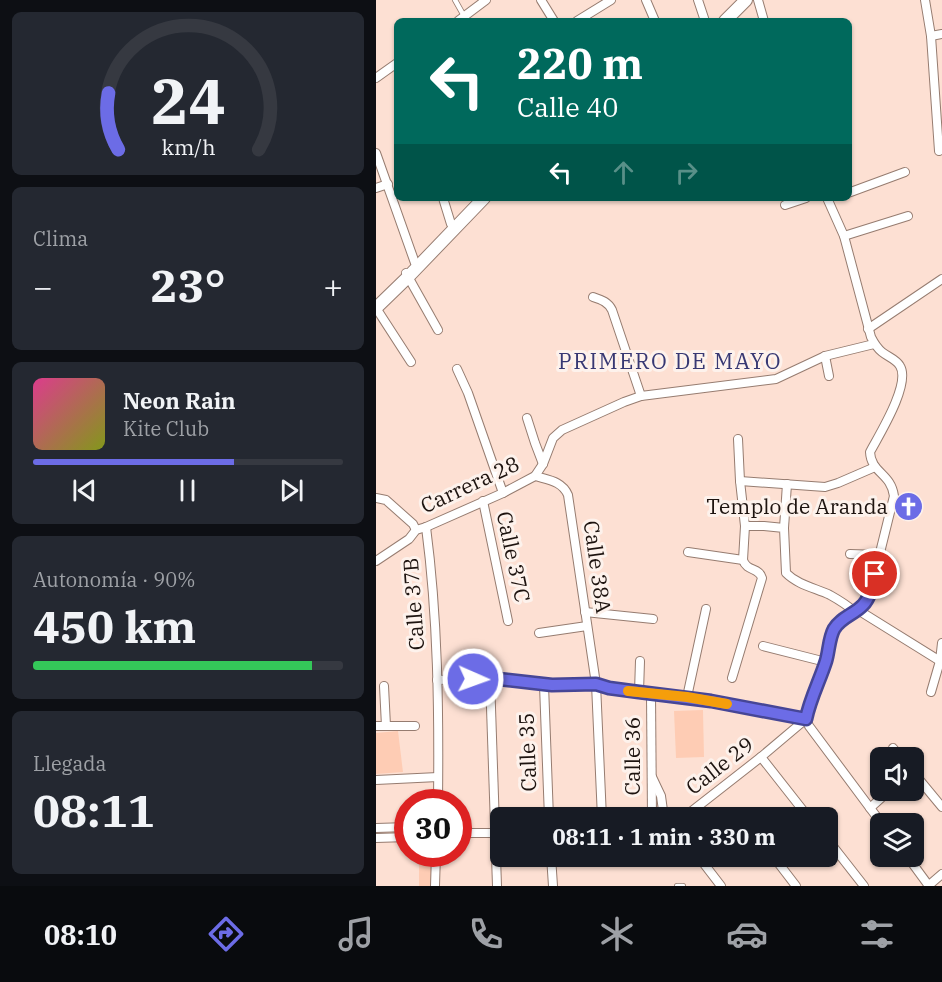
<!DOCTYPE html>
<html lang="es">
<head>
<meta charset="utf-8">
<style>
  :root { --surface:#171b24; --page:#242831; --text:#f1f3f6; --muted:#9ea1a6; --line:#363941; --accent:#6c6ce6 }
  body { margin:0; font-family:"IBM Plex Serif",serif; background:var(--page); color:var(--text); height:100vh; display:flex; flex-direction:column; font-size:22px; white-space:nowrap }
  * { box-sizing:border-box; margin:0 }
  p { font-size:20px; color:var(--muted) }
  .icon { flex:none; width:33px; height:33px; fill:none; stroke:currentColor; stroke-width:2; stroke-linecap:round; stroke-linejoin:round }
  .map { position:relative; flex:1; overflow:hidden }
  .drawer { display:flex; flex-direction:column; gap:12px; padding:12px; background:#0d0f14; width:376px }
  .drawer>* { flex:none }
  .hud { position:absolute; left:18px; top:18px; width:458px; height:183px; border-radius:9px; box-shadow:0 2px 4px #0004; background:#00695c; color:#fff; overflow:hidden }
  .controls { position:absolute; left:494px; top:747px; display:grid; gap:12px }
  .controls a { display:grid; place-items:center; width:54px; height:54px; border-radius:9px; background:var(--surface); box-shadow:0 2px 4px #0004; font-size:30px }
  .speed { position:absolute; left:18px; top:789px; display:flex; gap:12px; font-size:30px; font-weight:700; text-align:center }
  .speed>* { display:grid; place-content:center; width:78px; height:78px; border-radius:50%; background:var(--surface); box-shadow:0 2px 4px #0004; line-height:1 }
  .speed .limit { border:9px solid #d22; background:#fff; color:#111 }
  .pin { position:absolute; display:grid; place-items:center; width:51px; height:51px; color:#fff; margin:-26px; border:3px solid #fff; border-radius:50%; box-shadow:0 2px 6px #0007 }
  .me { position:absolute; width:66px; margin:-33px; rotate:92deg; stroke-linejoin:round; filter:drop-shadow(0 0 4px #0008) }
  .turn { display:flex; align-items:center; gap:21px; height:126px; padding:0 24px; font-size:27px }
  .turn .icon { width:78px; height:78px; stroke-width:2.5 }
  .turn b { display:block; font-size:42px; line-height:51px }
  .lanes { display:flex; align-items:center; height:57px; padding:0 24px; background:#0003; justify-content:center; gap:30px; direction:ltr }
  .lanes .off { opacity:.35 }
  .big { font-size:45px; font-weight:700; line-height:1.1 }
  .drawer .widget { flex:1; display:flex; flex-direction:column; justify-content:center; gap:9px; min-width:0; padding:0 21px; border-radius:9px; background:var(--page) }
  .drawer .dial { align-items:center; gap:0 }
  .dial svg { height:156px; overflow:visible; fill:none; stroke:var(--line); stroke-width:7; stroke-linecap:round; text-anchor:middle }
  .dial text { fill:var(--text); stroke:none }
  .song { display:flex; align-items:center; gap:18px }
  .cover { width:72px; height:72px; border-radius:9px; background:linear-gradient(135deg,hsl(330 70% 55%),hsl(70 70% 35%)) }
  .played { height:6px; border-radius:3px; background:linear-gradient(90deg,var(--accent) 65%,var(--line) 65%) }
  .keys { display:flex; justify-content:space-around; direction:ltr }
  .heat { display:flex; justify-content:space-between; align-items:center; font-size:33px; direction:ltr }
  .charge { height:9px; border-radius:4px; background:linear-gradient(90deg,#34c759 90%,var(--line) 0) }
  .trip { position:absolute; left:114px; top:807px; width:348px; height:60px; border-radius:9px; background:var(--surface); box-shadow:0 2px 4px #0004; font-weight:700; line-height:60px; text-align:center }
  .tab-bar { display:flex; height:96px; justify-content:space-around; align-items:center; background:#090b0e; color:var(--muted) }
  .tab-bar .icon { width:42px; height:42px }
  .tab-bar .selected { color:var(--accent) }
  .tab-bar b { font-size:27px; color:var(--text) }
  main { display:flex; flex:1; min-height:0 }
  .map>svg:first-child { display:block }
</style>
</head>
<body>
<main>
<section class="drawer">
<div class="widget dial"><svg viewBox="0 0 100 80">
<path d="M14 69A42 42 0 1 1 86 69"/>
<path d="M14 69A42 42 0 0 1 9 40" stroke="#6c6ce6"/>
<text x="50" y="56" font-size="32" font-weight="700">24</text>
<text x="50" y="72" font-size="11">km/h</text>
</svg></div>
<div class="widget"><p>Clima</p>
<div class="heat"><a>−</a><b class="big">23°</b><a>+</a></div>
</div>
<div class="widget">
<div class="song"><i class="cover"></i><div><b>Neon Rain</b><p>Kite Club</p></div></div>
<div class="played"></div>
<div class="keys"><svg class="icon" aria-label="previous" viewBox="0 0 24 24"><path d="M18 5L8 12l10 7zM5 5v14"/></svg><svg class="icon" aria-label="pause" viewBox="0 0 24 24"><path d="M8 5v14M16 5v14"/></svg><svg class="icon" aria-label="next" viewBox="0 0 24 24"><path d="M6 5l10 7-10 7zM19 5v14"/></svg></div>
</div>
<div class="widget"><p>Autonomía · 90%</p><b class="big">450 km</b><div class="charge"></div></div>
<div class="widget"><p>Llegada</p><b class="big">08:11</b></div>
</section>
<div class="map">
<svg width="566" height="886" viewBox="0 0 566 886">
  <rect width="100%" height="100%" fill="#fde0d3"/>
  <g fill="#feccb4">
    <path d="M327 710 328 757 300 758 298 711Z"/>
    <path d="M22 731 27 772 0 774V733Z"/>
    <path d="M43 854H57L55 886H43Z"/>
  </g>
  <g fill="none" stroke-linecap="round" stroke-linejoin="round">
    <defs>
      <g id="lane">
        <path d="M79 0 88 16"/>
        <path d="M301 886H307"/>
      </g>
      <g id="street">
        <path d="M165 0 178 21"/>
        <path d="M270 0 279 21"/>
        <path d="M322 0 329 21"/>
        <path d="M382 0 388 21"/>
        <path d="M549 0 555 36 563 151"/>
        <path d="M82 21 110 0"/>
        <path d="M201 21 235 0"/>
        <path d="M555 36 566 34"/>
        <path d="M0 78 21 63"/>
        <path d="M0 153 39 263"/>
        <path d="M0 188 12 184"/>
        <path d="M472 193 529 172"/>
        <path d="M67 198 75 224"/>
        <path d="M409 205 430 198"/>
        <path d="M468 236 532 216"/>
        <path d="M30 273 62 330"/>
        <path d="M217 297C226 300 232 302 236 310L265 396"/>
        <path d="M0 308 35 362"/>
        <path d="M492 329 566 279"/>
        <path d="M449 356 453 376"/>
        <path d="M81 369 92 393 127 493"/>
        <path d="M151 418 159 443 167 464"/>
        <path d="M159 476C172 480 186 481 192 495L220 684 226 818"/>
        <path d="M364 481 449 487 462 483 499 467"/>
        <path d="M0 498 10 500 37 524 40 530"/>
        <path d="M107 501 132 621"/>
        <path d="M369 526H388L408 528 410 573C422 585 439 588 454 595 463 600 471 605 479 612"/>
        <path d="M50 527C62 618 63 711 62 802"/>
        <path d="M408 528 411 484"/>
        <path d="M312 552 367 560"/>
        <path d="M474 554 503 555"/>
        <path d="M0 561 33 539 40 530 50 527 127 493 159 476 167 464 177 438 186 430 248 402 265 396 400 379 449 356 498 344"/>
        <path d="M482 610 564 661"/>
        <path d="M209 612 277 619"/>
        <path d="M163 633 211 626"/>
        <path d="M387 646 450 662"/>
        <path d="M114 678 121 886"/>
        <path d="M356 678 386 578C383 567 371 572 367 560L369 526 364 481 362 439"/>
        <path d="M61 680 114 678 176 685 220 684 233 688 263 692 335 701 430 719"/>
        <path d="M168 685 173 818"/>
        <path d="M8 686 10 726"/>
        <path d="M263 692 264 661"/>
        <path d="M555 692 564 661 566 643"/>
        <path d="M275 694 276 818"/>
        <path d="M311 697 330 609"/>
        <path d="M430 719 432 709 450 662 458 629 467 619 482 610 489 604 494 593 518 496C515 473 495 473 494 452 503 435 535 384 524 366 520 359 512 357 506 352 501 348 498 343 495 337L468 236 451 198"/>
        <path d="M430 719 433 726 506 824"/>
        <path d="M0 726H39"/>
        <path d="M517 748 525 758"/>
        <path d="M385 757 433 818"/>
        <path d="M537 772 566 807"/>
        <path d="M276 777 285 796 288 818"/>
        <path d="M0 780 62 777"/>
        <path d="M494 808 514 790"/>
        <path d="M307 818 385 757 430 719"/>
        <path d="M0 828 32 827"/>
        <path d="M82 833H124"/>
        <path d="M0 838 32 837"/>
        <path d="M452 840 488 886"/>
        <path d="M175 856 177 886"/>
        <path d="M322 856 345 886"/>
        <path d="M397 856 420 886"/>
        <path d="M531 856 553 886"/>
        <path d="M59 886 60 854"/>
        <path d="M552 886 566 874"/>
      </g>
      <g id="secondary">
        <path d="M349 21 370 0"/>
        <path d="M0 308 32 277 108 198"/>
      </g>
    </defs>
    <use href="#lane" stroke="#967c70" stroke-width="6"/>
    <use href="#street" stroke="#967c70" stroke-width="10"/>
    <use href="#secondary" stroke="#967c70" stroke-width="14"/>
    <use href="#lane" stroke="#fff" stroke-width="4.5"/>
    <use href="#street" stroke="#fff" stroke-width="8"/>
    <use href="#secondary" stroke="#fff" stroke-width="12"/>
  </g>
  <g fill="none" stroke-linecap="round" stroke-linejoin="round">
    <defs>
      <path id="route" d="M97 679 114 678 176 685 220 684 233 688 263 692 335 701 430 719C434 699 444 680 450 661 453 651 453 638 458 629 465 617 479 614 487 605 495 597 496 584 499 574"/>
    </defs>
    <use href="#route" stroke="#464696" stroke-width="15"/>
    <use href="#route" stroke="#6c6ce6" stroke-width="10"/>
    <path stroke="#f59e0b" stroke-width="10" d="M252 691 311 697 351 704"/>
  </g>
  <defs>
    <symbol id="church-disc" viewBox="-11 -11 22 22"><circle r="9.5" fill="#6c6ce6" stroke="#fdf2ec"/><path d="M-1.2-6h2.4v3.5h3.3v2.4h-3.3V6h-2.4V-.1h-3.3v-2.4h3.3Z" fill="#fff"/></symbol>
  </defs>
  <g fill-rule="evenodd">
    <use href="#church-disc" x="516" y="490" width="33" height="33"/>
  </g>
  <g text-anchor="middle" stroke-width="6" stroke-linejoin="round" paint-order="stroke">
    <g font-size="21" fill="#1d130f" stroke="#fdf2ec">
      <text transform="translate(94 485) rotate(-25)" y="7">Carrera 28</text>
      <text transform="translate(137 557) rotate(78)" y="7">Calle 37C</text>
      <text transform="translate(221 567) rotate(82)" y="7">Calle 38A</text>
      <text transform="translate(38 604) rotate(-94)" y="7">Calle 37B</text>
      <text transform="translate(152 752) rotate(-92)" y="7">Calle 35</text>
      <text transform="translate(257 756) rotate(-90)" y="7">Calle 36</text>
      <text transform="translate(344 766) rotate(-38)" y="7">Calle 29</text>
    </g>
    <g font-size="21" fill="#1d130f" stroke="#fdf2ec" text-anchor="end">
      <text x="512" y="514">Templo de Aranda</text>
    </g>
    <g font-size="22" letter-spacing="1.5" fill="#373873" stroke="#fdf2ec">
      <text x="294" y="369">PRIMERO DE MAYO</text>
    </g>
  </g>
</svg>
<div class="controls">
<a><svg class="icon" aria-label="sound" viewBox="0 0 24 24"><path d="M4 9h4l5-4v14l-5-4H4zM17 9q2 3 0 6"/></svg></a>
<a><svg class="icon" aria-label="layers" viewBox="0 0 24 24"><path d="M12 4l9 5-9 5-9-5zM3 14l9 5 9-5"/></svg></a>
</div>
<div class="speed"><div class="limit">30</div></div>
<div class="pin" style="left:499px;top:574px;background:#d93025"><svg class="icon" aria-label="arrive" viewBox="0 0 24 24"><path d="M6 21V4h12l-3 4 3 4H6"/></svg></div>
<svg class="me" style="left:97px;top:679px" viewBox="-20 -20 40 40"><circle r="17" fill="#6c6ce6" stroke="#fff" stroke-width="3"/><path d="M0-11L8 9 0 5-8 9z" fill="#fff"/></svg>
<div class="trip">08:11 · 1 min · 330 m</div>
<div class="hud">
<div class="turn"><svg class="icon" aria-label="left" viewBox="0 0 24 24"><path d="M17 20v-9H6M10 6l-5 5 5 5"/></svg><div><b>220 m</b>Calle 40</div></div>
<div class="lanes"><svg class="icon" aria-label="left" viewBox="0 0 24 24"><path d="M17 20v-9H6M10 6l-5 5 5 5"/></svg><svg class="icon off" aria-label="ahead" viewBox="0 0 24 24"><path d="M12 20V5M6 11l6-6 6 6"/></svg><svg class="icon off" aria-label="right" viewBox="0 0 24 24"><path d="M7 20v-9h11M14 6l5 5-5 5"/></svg></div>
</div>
</div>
</main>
<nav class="tab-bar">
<b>08:10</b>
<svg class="icon selected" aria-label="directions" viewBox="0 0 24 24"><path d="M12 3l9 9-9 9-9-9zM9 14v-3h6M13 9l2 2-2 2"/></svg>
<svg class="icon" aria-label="music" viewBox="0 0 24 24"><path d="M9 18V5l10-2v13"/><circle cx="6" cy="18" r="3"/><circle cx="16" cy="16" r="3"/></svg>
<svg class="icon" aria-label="phone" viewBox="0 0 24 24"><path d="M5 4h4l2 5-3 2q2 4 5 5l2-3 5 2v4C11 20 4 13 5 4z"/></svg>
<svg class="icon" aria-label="climate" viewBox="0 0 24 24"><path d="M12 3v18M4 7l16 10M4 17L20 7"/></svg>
<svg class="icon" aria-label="car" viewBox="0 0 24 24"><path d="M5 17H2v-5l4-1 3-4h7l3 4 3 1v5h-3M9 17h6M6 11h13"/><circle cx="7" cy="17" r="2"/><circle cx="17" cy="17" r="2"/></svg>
<svg class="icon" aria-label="filters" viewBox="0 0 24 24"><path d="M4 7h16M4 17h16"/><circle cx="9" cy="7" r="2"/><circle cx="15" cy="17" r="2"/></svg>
</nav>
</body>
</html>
